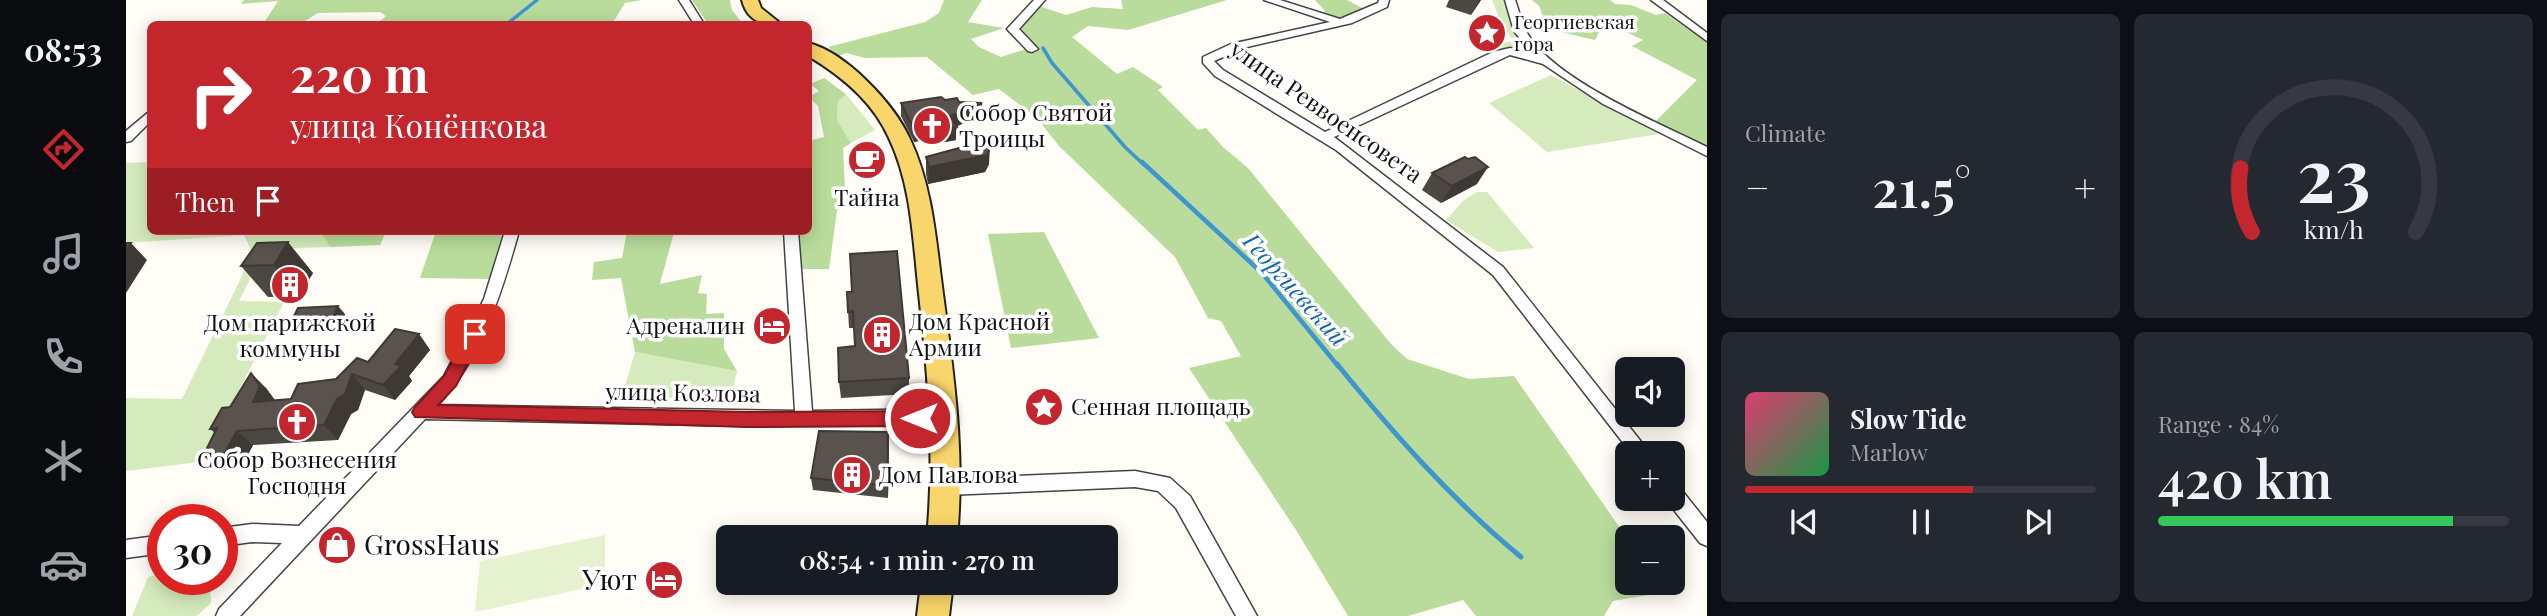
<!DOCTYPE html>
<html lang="en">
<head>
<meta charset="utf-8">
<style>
  :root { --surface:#171b24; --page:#242831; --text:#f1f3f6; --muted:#9ea1a6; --line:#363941; --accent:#c4262e }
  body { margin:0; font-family:"Playfair Display",serif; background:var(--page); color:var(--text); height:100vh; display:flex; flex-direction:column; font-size:26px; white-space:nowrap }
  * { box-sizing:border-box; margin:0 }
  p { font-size:23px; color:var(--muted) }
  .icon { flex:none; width:38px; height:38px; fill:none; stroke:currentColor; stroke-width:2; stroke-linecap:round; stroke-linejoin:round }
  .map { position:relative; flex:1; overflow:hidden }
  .sheet { display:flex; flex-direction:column; gap:14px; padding:14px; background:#0d0f14; width:840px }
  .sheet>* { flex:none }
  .guide { position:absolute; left:21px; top:21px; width:665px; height:214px; border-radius:10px; box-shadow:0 4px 18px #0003; background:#c4262e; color:#fff; overflow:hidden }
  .tools { position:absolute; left:1489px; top:357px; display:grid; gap:14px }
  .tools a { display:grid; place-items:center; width:70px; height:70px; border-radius:10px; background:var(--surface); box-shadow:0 4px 18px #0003; font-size:35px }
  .speed { position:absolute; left:21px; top:504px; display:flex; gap:14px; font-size:35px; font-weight:700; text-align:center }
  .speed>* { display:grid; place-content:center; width:91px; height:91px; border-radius:50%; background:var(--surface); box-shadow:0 4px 18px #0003; line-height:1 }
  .speed .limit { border:10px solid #d22; background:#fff; color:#111 }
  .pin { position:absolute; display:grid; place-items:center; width:60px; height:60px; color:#fff; margin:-30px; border-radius:14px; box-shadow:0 4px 10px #0006 }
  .me { position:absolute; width:77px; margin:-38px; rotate:270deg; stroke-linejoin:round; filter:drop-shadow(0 0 5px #0008) }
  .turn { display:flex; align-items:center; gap:24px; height:147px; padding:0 28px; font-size:32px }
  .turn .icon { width:91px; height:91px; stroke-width:2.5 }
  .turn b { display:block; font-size:49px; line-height:60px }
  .then { display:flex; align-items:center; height:66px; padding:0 28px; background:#0003; gap:14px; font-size:26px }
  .big { font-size:52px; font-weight:600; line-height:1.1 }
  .sheet .tile { flex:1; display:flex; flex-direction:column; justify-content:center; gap:10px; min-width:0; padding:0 24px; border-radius:10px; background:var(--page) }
  .sheet .dial { align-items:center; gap:0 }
  .dial svg { height:182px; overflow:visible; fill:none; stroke:var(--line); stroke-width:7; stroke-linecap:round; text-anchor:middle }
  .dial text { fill:var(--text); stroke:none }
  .song { display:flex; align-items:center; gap:21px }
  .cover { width:84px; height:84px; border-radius:10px; background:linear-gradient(135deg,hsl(340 70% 55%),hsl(140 70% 35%)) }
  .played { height:7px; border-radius:4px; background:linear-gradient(90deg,var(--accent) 65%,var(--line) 65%) }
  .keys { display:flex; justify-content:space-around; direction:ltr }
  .heat { display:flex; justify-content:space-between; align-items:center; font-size:38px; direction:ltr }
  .charge { height:10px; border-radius:5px; background:linear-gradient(90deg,#34c759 84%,var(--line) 0) }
  .sheet .tiles { flex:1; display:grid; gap:14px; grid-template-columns:repeat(2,1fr) }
  .trip { position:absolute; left:590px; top:525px; width:402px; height:70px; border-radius:10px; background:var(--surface); box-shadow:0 4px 18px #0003; font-weight:600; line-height:70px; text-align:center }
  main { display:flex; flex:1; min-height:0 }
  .dock { display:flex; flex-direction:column; width:126px; justify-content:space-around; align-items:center; background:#090b0e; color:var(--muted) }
  .dock .icon { width:49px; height:49px }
  .dock .active { color:var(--accent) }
  .dock b { font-size:32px; color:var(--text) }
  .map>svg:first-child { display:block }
</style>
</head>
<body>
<main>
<nav class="dock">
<b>08:53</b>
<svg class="icon active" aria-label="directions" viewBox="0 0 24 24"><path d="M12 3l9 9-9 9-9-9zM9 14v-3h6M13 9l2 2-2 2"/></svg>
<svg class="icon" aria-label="music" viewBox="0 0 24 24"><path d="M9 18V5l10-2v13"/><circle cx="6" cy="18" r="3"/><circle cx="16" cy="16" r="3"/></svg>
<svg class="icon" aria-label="phone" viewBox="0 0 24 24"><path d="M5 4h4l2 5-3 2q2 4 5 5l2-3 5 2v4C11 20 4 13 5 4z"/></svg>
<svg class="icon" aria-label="climate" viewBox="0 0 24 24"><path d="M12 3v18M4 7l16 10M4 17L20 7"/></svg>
<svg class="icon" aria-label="car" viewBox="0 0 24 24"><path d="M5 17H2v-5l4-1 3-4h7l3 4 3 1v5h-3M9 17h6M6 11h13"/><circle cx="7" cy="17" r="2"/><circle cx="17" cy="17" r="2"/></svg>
</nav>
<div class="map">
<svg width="1581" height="616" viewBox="0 0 1581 616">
  <rect width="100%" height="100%" fill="#fffdf5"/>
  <g fill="#d5ebbd">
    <path d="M1366 0H1378L1389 31 1409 55 1378 48 1360 53 1355 47 1388 41 1376 25Z"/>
    <path d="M1425 75 1533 134 1421 152 1363 103Z"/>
    <path d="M720 94 749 130 725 143 711 120 712 102Z"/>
    <path d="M24 162V231H194L204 247 139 249 113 301 158 302 96 423 73 462 0 471V398L56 399 115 278 125 250 118 235 0 243V163Z"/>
    <path d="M1351 192H1361L1408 248 1372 252 1320 220 1338 200Z"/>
    <path d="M509 352 611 371 604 400 496 397Z"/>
    <path d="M37 574V579H84L85 603 71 616H6L22 577Z"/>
  </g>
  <g fill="#b9dc9c">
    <path d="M118 0H516L499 3 486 24H251L260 16 254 12 192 13 174 24H137L152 1 115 4Z"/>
    <path d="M566 0H604L606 10 617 24H582Z"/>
    <path d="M818 0H856L842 22 878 28 845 39 853 47 875 57 900 49 911 48 890 29 913 6 940 15 966 7 997 9 995 0H1101L1002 30 962 26 946 37 991 74 1007 67 1037 87 1032 90 1072 130 1080 128 1097 147 1122 168 1265 344 1281 359 1343 379 1388 376 1501 538 1502 583H1523L1528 594 1487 601 1478 616H1350L1337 600 1282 616H1222L1170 530 1063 368 1115 356 1095 321 1082 318 1049 257 933 146 911 118 873 89 847 95 801 57 739 58 720 53 713 56 702 47 799 22 813 13Z"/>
    <path d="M1189 0H1221L1240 10 1210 18 1197 14 1199 11Z"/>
    <path d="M1406 0H1484L1489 4 1505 5 1530 15 1539 13 1581 42V147L1529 122 1571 80 1506 46 1517 40 1475 20 1476 27 1469 40 1422 29 1413 6Z"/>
    <path d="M698 78 720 94 712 102 711 120 725 143 717 148 720 208 711 210 703 269H675L672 231H682L683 141 698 137 692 106 683 97 693 91 684 84Z"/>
    <path d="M194 231H304L259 234 254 245 204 247Z"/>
    <path d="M310 231H377L363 279 294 278Z"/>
    <path d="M501 231H552L547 236 534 284 576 275 572 293 581 294 580 314 598 313V349L611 371 509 352 495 278 466 280 468 262 496 258Z"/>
    <path d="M918 232 973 338 885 348 862 234Z"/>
  </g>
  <path fill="#e6f2cf" d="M479 535V584L349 612 354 561Z"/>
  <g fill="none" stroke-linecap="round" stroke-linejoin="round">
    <g stroke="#3f96cf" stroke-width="3.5">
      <path d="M381 24 411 0"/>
      <path d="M917 48 926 63 999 147 1017 164"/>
    </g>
    <path stroke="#3f96cf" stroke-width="4.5" d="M1016 162 1136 273 1212 366"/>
    <path stroke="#3f96cf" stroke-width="5" d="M1211 364C1267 433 1326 500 1395 557"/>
    <defs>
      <g id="street">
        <path d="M553 0H563L578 24H568Z"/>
        <path d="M908 0H919L893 29 912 49 906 52 902 51 881 29Z"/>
        <path d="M1138 0H1154L1214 19 1252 3 1253 0H1263L1261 7 1226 23 1121 47 1088 61 1097 70 1199 132 1367 52 1384 48 1406 54 1388 31 1379 0H1389C1393 10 1395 22 1400 31 1425 79 1533 123 1581 147V156L1477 104 1417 64 1384 55 1208 137 1377 267 1524 453H1505L1367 275 1210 150 1089 76 1077 63V57L1105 44 1204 22Z"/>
        <path d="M1525 0H1537L1581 33V41Z"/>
        <path d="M24 111V122L5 141 0 142V131Z"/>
        <path d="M379 231H393C376 292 356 358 312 405L669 411 658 231H672L686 411 818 409 824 411 827 416 824 421 818 423 623 426 299 419 114 616H90L93 609 156 543 126 542 96 546V528L126 524 173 526 318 376 358 299Z"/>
        <path d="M1009 471 1044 478 1064 496 1131 616H1110L1050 508 1032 491 1009 487 821 495 814 493 812 487 814 481 821 479Z"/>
        <path d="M1547 486 1554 488 1581 522V546L1574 543 1540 500 1547 499Z"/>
        <path d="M37 535V553L0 558V540Z"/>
      </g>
      <g id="primary">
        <path d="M616 0H632L635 8 655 24C635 26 621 20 616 0Z"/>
        <path d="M682 43C720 52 769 105 784 139 807 188 810 242 817 294 828 375 839 456 831 537H801C809 455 802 375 793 294 787 241 786 186 763 138 747 102 716 76 682 56Z"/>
        <path d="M795 583H827L823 616H791Z"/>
      </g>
    </defs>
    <use href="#street" stroke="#444" stroke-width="3"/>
    <use href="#primary" stroke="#222" stroke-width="4"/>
    <use href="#street" fill="#fff" fill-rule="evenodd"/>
    <use href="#primary" fill="#f9d66b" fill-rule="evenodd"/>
  </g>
  <g fill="#4d4742">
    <path d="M1323 0H1355L1345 15 1320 7Z"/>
    <path d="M819 100 856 103 855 116 830 126V140L819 142 815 136 788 142 775 116V103Z"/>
    <path d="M800 157 863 164 859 172 802 184 800 174Z"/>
    <path d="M1306 173 1351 184 1315 203 1296 190Z"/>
    <path d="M131 243 187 273 173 296 142 297 115 266Z"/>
    <path d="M721 292 783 378V394L715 398 713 382 729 346 728 328H723Z"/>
    <path d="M219 314 212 328 173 330 165 322Z"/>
    <path d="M293 334 304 350 283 376 286 381 269 400 239 390 232 410 225 414 212 440 127 445 115 468 95 470 77 456 89 433 84 429 104 407 140 388 149 400 165 399 210 379Z"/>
    <path d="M763 444 762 498 687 490 685 478Z"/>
  </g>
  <g fill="#3f3936">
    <path d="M1353 0H1355L1345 15Z"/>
    <path d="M856 103 855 116 827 128 831 127 830 140 819 142V129L824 116Z"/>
    <path d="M816 123 815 136 788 142V129Z"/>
    <path d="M864 147 863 164 859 172 802 184 803 167Z"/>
    <path d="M1362 167 1351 184 1315 203 1326 186Z"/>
    <path d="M162 242 187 273 173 296 148 265Z"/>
    <path d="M5 243 21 260 0 293V250Z"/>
    <path d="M212 306 219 314 212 328 206 319Z"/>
    <path d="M293 334 304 350 283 376 286 381 269 400 257 385 269 364Z"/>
    <path d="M125 373 140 388 149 401 127 402Z"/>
    <path d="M226 374 239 390 232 410 225 414 212 440 198 425 211 399Z"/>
    <path d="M111 431 127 445 115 468 98 454Z"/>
    <path d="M762 432 763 444 762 498 761 486Z"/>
  </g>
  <g fill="#5a524d" stroke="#3f3936" stroke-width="2">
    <path d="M815 97 819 100 831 98 833 102 856 103 824 116 831 127 819 129 816 123 788 129 775 103Z"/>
    <path d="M844 145 864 147 861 155 803 167 800 157Z"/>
    <path d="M1339 157 1342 159 1349 157 1362 167 1326 186 1306 173Z"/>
    <path d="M162 242 148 265 115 266 131 243Z"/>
    <path d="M0 243H5L0 250Z"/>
    <path d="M771 251 783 378 713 382 712 348 729 346 727 311 722 312 721 292H726L724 254Z"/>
    <path d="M212 306 206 319 165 322 172 308Z"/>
    <path d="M269 329 293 334 269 364 275 366 257 385 226 374 219 394 211 399 198 425 111 431 98 454 77 456 91 428 84 429 96 408 104 407 125 373 134 386 127 402 165 399 172 384 210 379 231 358 242 362Z"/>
    <path d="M693 431 762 432 761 486 685 478Z"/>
  </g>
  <path fill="#c4262e" stroke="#7f191e" stroke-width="2" d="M349 328 357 334 330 386 312 405 622 412 794 411 801 413 803 418 801 423 794 426 622 427 289 417 286 412 289 407 318 376 343 330Z"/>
  <defs>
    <symbol id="sight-disc" viewBox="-11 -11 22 22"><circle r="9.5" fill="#c4262e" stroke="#fff"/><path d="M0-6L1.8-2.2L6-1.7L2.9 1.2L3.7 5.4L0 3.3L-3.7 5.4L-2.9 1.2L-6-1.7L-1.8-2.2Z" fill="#fff"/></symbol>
    <symbol id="church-disc" viewBox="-11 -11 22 22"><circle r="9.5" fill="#c4262e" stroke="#fff"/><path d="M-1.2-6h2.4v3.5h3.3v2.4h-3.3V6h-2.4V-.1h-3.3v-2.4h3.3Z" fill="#fff"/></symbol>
    <symbol id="cafe-disc" viewBox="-11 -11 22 22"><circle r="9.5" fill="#c4262e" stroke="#fff"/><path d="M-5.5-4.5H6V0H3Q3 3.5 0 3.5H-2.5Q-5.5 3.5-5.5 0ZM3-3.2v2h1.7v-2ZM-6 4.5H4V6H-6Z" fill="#fff"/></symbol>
    <symbol id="building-disc" viewBox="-11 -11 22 22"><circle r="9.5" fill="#c4262e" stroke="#fff"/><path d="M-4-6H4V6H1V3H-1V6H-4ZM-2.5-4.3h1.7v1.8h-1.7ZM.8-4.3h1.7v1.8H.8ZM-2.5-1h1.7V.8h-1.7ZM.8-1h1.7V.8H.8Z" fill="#fff"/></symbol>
    <symbol id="hotel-disc" viewBox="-11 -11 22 22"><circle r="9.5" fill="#c4262e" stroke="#fff"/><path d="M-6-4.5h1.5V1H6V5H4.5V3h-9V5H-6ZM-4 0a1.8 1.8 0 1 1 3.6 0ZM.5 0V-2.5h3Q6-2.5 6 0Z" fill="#fff"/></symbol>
    <symbol id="shop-disc" viewBox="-11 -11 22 22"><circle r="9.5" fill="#c4262e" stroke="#fff"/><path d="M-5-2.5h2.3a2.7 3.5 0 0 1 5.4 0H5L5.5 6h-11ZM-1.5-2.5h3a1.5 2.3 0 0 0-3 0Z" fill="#fff"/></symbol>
  </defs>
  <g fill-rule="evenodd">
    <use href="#sight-disc" x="1339" y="11" width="44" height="44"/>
    <use href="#church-disc" x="784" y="104" width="44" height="44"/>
    <use href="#cafe-disc" x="719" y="138" width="44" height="44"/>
    <use href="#building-disc" x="142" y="263" width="44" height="44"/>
    <use href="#hotel-disc" x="624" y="304" width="44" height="44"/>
    <use href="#building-disc" x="734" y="313" width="44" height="44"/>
    <use href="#sight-disc" x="896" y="385" width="44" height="44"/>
    <use href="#church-disc" x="149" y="400" width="44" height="44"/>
    <use href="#building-disc" x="704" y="453" width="44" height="44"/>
    <use href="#shop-disc" x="189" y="523" width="44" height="44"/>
    <use href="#hotel-disc" x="516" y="558" width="44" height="44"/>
  </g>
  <g text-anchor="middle" stroke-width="7" stroke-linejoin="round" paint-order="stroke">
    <g font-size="19" fill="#111" stroke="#fff" text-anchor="start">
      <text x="1388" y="29">Георгиевская<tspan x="1388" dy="22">гора</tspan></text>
    </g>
    <g font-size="23" fill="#111" stroke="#fff">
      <text transform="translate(1200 112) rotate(35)" y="8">улица Реввоенсовета</text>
      <text transform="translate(557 393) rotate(1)" y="8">улица Козлова</text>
    </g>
    <g font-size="23" fill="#111" stroke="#fff" text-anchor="start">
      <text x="833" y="121">Собор Святой<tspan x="833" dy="26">Троицы</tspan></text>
      <text x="741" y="206" text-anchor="middle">Тайна</text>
      <text x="783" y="330">Дом Красной<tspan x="783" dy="26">Армии</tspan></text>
      <text x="164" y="331" text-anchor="middle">Дом парижской<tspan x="164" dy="26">коммуны</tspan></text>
      <text x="619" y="334" text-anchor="end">Адреналин</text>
      <text x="945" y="415">Сенная площадь</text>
      <text x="171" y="468" text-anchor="middle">Собор Вознесения<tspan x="171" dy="26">Господня</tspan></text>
      <text x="753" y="483">Дом Павлова</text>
    </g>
    <g font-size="24" font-style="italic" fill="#1768a6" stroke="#fff">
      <text transform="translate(1169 290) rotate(48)" y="8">Георгиевский</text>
    </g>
    <g font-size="28" fill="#111" stroke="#fff" text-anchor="start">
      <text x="238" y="555">GrossHaus</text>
      <text x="511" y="590" text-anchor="end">Уют</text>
    </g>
  </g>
</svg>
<div class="tools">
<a><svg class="icon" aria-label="sound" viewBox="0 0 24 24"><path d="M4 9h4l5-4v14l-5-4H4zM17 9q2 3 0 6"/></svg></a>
<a>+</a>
<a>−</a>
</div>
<div class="speed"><div class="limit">30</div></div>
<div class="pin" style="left:349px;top:334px;background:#d93025"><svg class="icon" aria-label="arrive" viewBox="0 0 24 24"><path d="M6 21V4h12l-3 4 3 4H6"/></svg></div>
<svg class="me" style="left:794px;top:418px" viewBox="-20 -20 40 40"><circle r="17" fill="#c4262e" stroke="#fff" stroke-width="3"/><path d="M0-11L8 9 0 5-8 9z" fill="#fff"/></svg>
<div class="trip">08:54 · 1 min · 270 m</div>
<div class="guide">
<div class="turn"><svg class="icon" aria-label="right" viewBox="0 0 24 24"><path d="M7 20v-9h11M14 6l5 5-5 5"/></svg><div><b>220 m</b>улица Конёнкова</div></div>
<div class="then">Then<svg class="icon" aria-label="arrive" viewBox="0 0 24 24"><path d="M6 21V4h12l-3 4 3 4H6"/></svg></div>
</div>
</div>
<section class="sheet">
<div class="tiles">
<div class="tile"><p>Climate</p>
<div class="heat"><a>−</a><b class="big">21.5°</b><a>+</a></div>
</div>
<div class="tile dial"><svg viewBox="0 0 100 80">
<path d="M14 69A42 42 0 1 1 86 69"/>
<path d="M14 69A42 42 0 0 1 9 41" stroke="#c4262e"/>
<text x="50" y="56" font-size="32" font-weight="700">23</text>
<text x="50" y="72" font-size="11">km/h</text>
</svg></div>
<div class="tile">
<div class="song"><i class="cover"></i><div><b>Slow Tide</b><p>Marlow</p></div></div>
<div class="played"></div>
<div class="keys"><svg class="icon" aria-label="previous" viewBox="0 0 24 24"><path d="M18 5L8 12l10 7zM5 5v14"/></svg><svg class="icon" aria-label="pause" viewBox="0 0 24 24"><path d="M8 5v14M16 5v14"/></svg><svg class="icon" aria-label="next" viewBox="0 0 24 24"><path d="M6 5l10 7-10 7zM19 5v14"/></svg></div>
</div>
<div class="tile"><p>Range · 84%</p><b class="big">420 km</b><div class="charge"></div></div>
</div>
</section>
</main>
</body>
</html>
